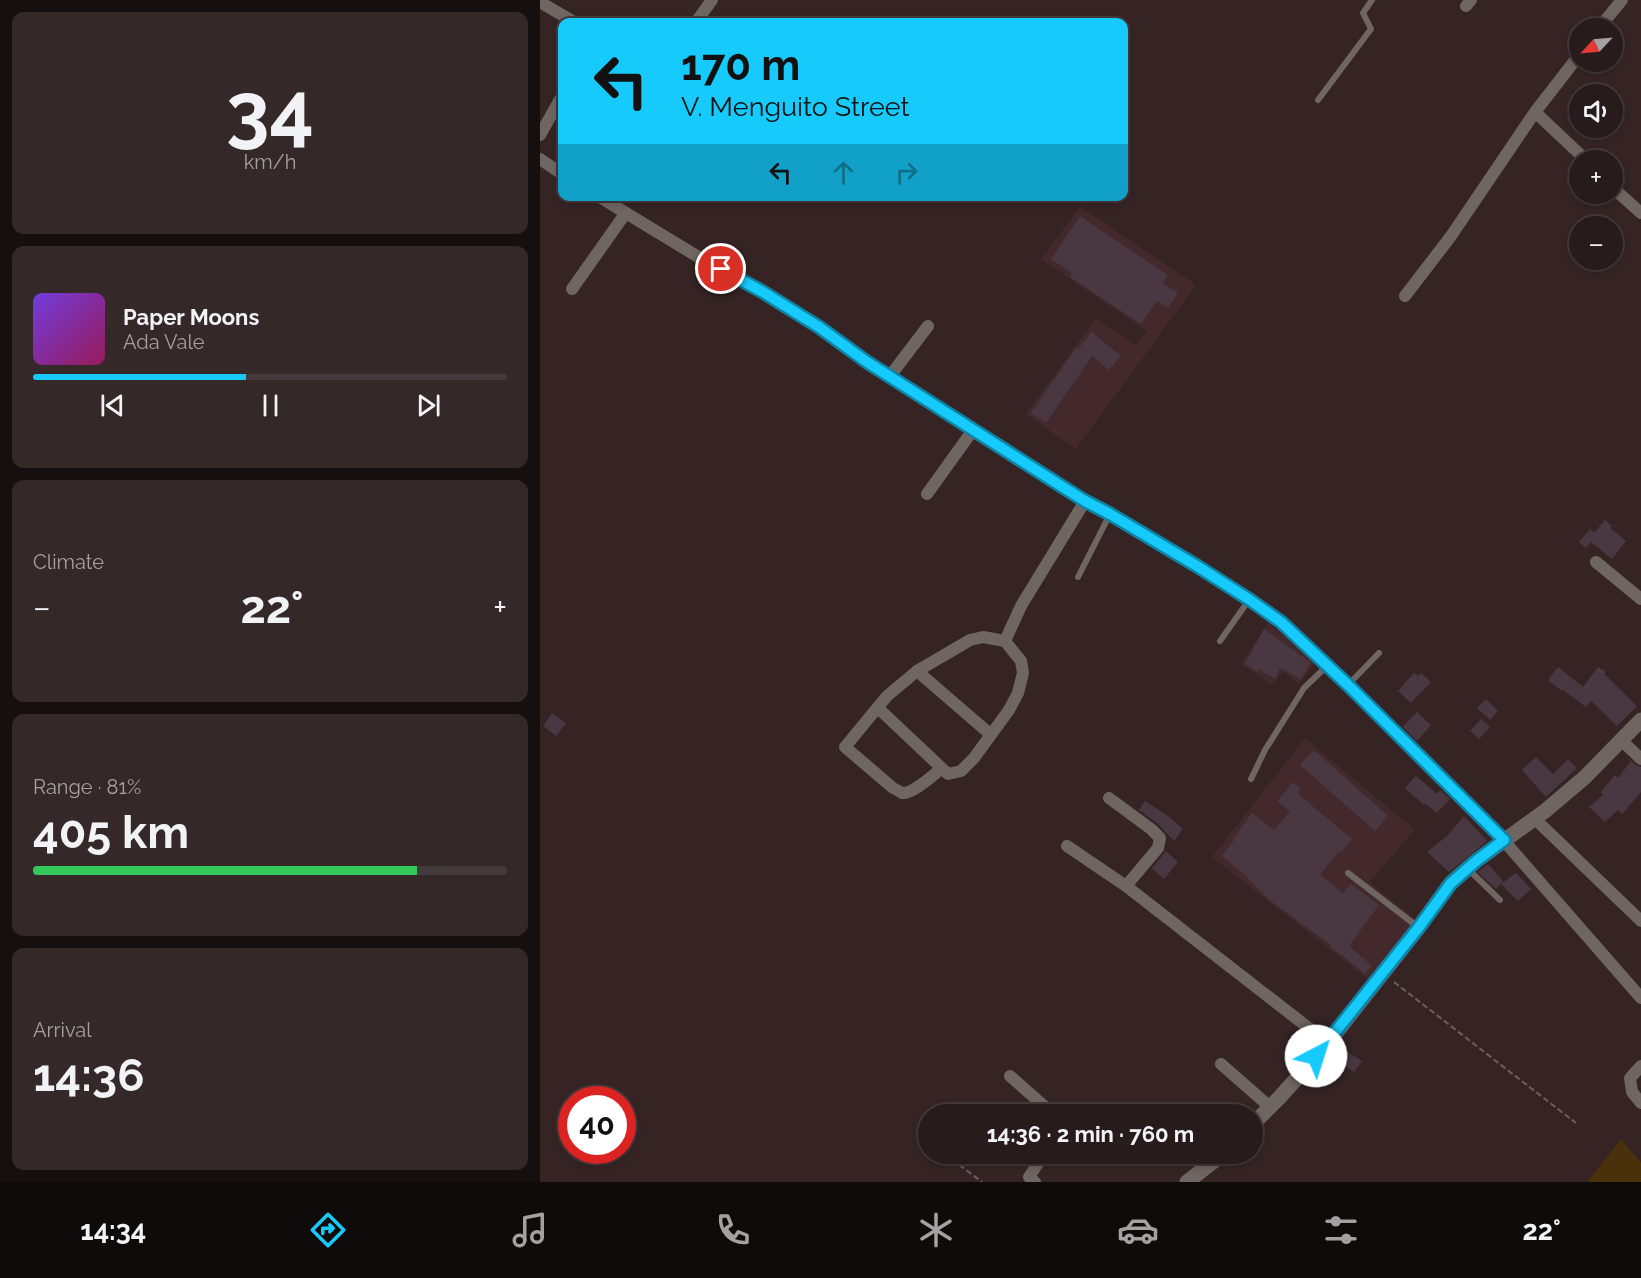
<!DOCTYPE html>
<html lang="en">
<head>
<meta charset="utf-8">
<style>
  :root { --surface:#281b1c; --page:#342829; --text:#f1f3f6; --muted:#a5a1a3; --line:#44393b; --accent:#16cafb }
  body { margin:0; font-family:Raleway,sans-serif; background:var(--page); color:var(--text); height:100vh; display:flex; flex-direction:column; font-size:22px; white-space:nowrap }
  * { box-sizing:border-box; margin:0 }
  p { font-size:20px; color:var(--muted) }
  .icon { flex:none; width:33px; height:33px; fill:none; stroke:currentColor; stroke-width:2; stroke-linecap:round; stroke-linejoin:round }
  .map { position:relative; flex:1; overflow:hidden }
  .side { display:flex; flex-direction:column; gap:12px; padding:12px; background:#160f0f; width:540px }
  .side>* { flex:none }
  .banner { position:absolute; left:18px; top:18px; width:570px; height:183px; border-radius:12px; box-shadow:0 3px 9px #0003,0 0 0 2px var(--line); background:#16cafb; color:#111; overflow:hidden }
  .needle { width:39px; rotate:244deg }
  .fabs { position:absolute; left:1029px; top:18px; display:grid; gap:12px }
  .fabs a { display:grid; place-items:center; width:54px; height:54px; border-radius:50%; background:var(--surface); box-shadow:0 3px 9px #0003,0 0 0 2px var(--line); font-size:30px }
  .speed { position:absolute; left:18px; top:1086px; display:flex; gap:12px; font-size:30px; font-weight:700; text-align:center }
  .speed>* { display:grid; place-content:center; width:78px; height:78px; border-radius:50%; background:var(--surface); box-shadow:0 3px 9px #0003,0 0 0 2px var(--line); line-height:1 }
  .speed .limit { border:9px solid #d22; background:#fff; color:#111 }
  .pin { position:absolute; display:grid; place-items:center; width:51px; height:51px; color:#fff; margin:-26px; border:3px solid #fff; border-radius:50%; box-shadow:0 2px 6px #0007 }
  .me { position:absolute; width:66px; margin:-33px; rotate:40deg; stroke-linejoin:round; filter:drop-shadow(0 0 4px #0008) }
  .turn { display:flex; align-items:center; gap:21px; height:126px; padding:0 24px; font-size:27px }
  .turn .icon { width:78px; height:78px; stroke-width:2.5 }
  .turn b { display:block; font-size:42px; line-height:51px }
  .lanes { display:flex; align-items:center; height:57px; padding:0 24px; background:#0003; justify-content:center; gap:30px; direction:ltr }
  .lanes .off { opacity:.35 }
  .big { font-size:45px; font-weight:700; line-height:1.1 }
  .side .widget { flex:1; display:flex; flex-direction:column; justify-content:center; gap:9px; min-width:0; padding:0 21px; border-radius:12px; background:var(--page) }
  .side .dial { align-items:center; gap:0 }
  .dial b { font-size:78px; line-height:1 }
  .song { display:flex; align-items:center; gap:18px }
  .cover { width:72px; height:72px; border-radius:9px; background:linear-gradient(135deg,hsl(260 70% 55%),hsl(330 70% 35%)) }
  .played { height:6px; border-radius:3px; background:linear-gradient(90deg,var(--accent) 45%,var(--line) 45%) }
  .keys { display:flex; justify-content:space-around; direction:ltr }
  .heat { display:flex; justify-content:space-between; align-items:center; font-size:33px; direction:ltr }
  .charge { height:9px; border-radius:4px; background:linear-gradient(90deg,#34c759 81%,var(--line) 0) }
  .trip { position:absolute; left:378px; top:1104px; width:345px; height:60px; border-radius:30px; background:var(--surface); box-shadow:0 3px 9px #0003,0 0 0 2px var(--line); font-weight:700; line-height:60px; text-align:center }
  .tabs { display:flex; height:96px; justify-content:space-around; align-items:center; background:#100b0b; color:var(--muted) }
  .tabs .icon { width:42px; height:42px }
  .tabs .active { color:var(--accent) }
  .tabs b { font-size:27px; color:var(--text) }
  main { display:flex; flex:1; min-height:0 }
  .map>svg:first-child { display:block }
</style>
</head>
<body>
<main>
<section class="side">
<div class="widget dial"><b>34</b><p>km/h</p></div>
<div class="widget">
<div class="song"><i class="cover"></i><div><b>Paper Moons</b><p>Ada Vale</p></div></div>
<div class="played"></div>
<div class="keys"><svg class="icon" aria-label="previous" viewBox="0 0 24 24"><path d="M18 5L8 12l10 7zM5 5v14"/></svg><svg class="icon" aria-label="pause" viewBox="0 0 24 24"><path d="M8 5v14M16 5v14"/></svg><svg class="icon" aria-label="next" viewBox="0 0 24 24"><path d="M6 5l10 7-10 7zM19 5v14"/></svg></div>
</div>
<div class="widget"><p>Climate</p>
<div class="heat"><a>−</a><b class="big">22°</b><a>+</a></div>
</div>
<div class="widget"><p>Range · 81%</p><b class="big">405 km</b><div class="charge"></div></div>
<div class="widget"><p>Arrival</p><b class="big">14:36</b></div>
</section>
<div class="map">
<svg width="1101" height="1182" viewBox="0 0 1101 1182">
  <rect width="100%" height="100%" fill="#362425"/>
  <g fill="#43292c">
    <path d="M540 207 656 285 536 449 486 414 556 318 595 345 607 331 501 259Z"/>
    <path d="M728 623 775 662 759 684 743 672 731 685 701 664Z"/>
    <path d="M765 738 875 830 829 882 876 920 828 979 672 857Z"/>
  </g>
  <path fill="#4a310b" d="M1081 1139 1101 1163V1182H1047Z"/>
  <g fill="#493842">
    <path d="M540 216 628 275 623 283 638 293 628 308 617 301 601 324 530 277 532 273 511 259Z"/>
    <path d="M552 332 581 356 569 370 552 356 506 423 491 413 536 348 538 349Z"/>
    <path d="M1065 520 1072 526 1070 528 1086 541 1072 559 1051 542 1046 548 1039 542 1050 529 1054 533Z"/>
    <path d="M724 629 771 663 761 679 740 668 735 679 718 669 717 672 705 664Z"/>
    <path d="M1018 667 1043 687 1058 667 1066 672 1064 674 1097 706 1077 726 1051 701 1046 707 1023 690 1022 691 1008 680Z"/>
    <path d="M874 673 878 676 881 673 891 682 871 703 858 691Z"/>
    <path d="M946 699 958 711 950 720 937 708Z"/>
    <path d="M877 712 891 725 877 741 863 727Z"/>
    <path d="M12 713 26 723 16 736 3 726Z"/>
    <path d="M941 719 950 727 939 739 930 731Z"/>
    <path d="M774 750 848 816 835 831 760 765Z"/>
    <path d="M996 757 1013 774 1028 759 1037 768 1006 797 982 770Z"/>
    <path d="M1091 761 1096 765 1101 767V792L1082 814 1078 810 1065 822 1049 807 1063 795 1061 792 1075 775 1078 778Z"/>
    <path d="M876 776 897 794 900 790 910 799 897 813 885 803 884 805 865 788Z"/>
    <path d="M753 782 761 788 757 793 812 839 800 853 799 851 780 875 803 893 811 884 839 905 809 946 832 966 825 974 801 954V955L790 947 791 945 732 902 708 879 709 878 682 856 694 840 693 839 712 813 734 830 750 811 737 801Z"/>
    <path d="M605 801 628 816 643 829 634 841 617 823 599 810Z"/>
    <path d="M924 816 947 841 909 872 887 852 907 836Z"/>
    <path d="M626 851 638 862 624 879 612 868Z"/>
    <path d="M948 864 963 881 956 889 938 872Z"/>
    <path d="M976 873 991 889 978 901 961 884Z"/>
    <path d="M798 1046 822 1061 814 1072 790 1055Z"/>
  </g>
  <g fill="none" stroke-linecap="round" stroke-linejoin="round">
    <g stroke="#6e5e5f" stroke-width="2" stroke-dasharray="6 3" stroke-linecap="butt">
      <path d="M854 982 1036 1123"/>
      <path d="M405 1154 442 1182"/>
    </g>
    <g stroke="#6f6662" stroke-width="6">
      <path d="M778 100 831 29 823 13 832 0"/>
      <path d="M538 577 570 514"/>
      <path d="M680 641 709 600"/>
      <path d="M808 685 839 653"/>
      <path d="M711 779 725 750 764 688 788 665"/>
      <path d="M928 869 960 900"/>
      <path d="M808 873 878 927"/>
    </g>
    <g stroke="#6f6662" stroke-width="12">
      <path d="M0 2 34 22"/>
      <path d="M926 6 931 0"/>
      <path d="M156 22 172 0"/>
      <path d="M1059 28 1082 0"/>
      <path d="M995 112 1046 160"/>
      <path d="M0 135 22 96"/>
      <path d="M0 159 22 174"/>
      <path d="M1072 187 1101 213"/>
      <path d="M58 196 160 258 223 292 279 327 327 361 545 501 570 514 657 566 710 600 741 622 788 665 958 834 1101 998"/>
      <path d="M32 289 85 214"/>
      <path d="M865 296 911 236 995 112 1040 54"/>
      <path d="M350 376 388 326"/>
      <path d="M387 494 433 430"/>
      <path d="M1056 562 1101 599"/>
      <path d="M377 671 450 734"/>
      <path d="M338 708 408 774 421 771 434 758 469 710 478 693 483 673 481 661 465 641"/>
      <path d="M1081 740 1101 759"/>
      <path d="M401 769C393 775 373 794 362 793 361 792 355 789 353 788L305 747 347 696 377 671 430 640 443 637 465 641 481 606 545 501"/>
      <path d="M569 798 611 829 620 838 618 848 586 886"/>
      <path d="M994 818 1101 921"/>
      <path d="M527 846 586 886 788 1043"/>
      <path d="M681 1064 730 1107"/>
      <path d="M1101 1066 1090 1078 1092 1092 1101 1103"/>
      <path d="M470 1076 513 1114"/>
      <path d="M495 1182 489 1177 504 1154"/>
    </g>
    <g stroke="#6f6662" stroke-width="15">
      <path d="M712 1125 740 1097 788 1043 879 927 911 883 936 861 1005 811 1044 778 1101 720"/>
      <path d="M647 1182 683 1154"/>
    </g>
  </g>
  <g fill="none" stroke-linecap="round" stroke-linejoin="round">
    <defs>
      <path id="route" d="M181 269 223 292 279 327 327 362 526 489 545 501 570 514 657 566 710 600 741 622 808 685 964 840 936 861 911 883 879 927 776 1056"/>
    </defs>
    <use href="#route" stroke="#0e83a3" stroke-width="15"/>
    <use href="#route" stroke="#16cafb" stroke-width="10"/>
  </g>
</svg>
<div class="fabs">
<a><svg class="needle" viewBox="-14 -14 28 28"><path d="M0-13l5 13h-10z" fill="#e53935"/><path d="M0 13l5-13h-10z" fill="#a5a1a3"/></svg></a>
<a><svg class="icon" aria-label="sound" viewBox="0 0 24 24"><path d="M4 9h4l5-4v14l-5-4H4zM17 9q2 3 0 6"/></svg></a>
<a>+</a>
<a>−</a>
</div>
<div class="speed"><div class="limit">40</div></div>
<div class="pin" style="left:181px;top:269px;background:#d93025"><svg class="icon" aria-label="arrive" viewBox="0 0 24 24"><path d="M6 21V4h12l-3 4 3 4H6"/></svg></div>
<svg class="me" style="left:776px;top:1056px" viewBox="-20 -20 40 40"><circle r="19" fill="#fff"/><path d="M0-13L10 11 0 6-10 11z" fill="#16cafb"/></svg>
<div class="trip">14:36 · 2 min · 760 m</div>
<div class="banner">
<div class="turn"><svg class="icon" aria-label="left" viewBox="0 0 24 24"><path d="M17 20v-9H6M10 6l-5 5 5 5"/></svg><div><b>170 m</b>V. Menguito Street</div></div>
<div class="lanes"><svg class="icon" aria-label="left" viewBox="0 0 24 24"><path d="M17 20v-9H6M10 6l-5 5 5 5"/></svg><svg class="icon off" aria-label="ahead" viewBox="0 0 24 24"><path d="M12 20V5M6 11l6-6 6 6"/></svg><svg class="icon off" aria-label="right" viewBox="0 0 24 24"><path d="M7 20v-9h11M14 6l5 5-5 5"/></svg></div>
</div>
</div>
</main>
<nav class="tabs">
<b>14:34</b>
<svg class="icon active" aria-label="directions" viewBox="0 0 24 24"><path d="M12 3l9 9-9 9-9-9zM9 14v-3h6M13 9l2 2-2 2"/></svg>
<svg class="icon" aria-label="music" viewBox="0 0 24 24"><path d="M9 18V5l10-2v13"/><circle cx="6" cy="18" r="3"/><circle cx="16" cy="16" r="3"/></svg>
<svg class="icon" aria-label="phone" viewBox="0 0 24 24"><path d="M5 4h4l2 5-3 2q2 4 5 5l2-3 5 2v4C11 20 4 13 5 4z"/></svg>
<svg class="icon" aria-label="climate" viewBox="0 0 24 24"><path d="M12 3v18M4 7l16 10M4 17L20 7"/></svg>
<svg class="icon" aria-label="car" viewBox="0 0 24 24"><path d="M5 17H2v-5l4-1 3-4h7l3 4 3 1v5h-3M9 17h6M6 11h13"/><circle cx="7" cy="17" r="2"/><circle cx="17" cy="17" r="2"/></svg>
<svg class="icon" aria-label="filters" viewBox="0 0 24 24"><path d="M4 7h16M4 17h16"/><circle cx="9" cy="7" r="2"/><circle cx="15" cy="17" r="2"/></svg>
<b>22°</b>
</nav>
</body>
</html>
